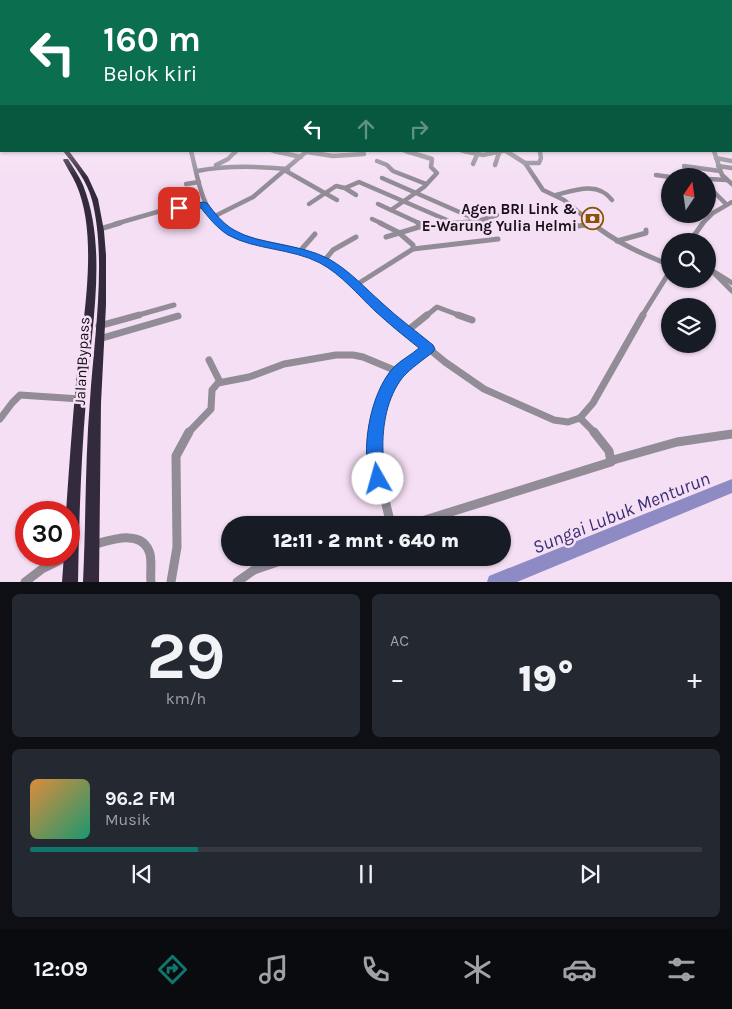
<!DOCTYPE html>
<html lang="id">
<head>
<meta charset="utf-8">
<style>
  :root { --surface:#171b24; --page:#242831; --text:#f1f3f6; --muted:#9ea1a6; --line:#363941; --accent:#0f766e }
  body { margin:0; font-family:Karla,sans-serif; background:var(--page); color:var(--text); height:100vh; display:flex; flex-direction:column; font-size:19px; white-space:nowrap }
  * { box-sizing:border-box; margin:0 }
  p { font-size:16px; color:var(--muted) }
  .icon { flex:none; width:28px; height:28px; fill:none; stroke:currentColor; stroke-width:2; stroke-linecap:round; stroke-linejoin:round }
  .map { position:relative; height:582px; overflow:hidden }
  .details { display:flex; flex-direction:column; gap:12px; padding:12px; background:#0d0f14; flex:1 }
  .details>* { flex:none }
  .hud { position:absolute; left:0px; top:0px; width:732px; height:152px; box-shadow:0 1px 4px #0004; background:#0b6e4f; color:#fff; overflow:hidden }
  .needle { width:32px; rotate:13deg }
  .tools { position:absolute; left:661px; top:168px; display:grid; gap:10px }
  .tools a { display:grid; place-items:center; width:55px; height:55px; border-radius:50%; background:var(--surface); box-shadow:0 1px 4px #0004; font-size:25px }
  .speed { position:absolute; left:15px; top:501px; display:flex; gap:10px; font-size:25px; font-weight:700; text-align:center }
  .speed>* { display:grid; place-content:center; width:65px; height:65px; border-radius:50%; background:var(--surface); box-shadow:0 1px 4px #0004; line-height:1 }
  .speed .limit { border:8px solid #d22; background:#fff; color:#111 }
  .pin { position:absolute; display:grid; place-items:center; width:42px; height:42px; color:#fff; margin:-21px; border-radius:10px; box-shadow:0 2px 8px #0006 }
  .me { position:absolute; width:55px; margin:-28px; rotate:353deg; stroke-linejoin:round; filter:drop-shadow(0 0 4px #0008) }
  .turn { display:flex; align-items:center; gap:18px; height:105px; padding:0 20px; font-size:22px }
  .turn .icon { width:65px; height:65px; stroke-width:2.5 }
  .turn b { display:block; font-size:35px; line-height:42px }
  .lanes { display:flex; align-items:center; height:48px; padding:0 20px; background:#0003; justify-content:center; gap:25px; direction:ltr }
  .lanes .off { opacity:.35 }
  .big { font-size:38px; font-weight:800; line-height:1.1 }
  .details .card { flex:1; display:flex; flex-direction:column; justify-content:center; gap:8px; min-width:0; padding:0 18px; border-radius:8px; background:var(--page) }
  .details .dial { align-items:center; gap:0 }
  .dial b { font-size:65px; line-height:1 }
  .song { display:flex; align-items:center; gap:15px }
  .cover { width:60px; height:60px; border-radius:8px; background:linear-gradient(135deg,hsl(30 70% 55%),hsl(160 70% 35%)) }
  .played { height:5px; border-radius:2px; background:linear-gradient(90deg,var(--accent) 25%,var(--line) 25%) }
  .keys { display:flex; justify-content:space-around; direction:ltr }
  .heat { display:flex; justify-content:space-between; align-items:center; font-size:28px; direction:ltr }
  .details .tiles { flex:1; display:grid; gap:12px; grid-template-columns:1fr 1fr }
  .card:last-child { grid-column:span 2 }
  .trip { position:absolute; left:221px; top:516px; width:290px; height:50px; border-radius:25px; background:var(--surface); box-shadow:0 1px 4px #0004; font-weight:800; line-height:50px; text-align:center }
  .menu { display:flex; height:80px; justify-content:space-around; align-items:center; background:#090b0e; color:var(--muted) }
  .menu .icon { width:35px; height:35px }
  .menu .on { color:var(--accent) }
  .menu b { font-size:22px; color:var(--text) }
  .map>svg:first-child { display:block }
</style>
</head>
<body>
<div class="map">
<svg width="732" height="582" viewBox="0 0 732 582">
  <rect width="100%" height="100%" fill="#f5dff4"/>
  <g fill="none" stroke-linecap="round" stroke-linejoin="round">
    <path fill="#8e8ac3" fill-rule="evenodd" d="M732 479V493L517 582H487L489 576Z"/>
    <g stroke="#918c96" stroke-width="3">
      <path d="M272 151 280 153"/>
      <path d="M404 151 410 153"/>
      <path d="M461 151 471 153"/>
      <path d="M505 151 509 153"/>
      <path d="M307 152 312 153"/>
      <path d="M235 153 237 151"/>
      <path d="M306 153 308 151"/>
      <path d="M495 153 505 151"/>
    </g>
    <g stroke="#918c96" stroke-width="4.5">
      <path d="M191 151C198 177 200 204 220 224"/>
      <path d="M274 151 301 157"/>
      <path d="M464 151 483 155 502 151"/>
      <path d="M506 151 525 163 543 190 564 200 593 224"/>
      <path d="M714 151 722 175 732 184"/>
      <path d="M307 152 333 156 364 154"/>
      <path d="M716 158 732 161"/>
      <path d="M377 161 387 165 393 171 426 184"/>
      <path d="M525 163H539L541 158 540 152"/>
      <path d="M473 164 477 155"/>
      <path d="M216 165 228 159 236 151"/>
      <path d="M495 165 499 153"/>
      <path d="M684 166 720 171"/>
      <path d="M718 166 732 168"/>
      <path d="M197 171C228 165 257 166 288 169"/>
      <path d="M286 171 337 200"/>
      <path d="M656 175 670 177"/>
      <path d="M382 178 482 222"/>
      <path d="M708 179 727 180"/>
      <path d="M186 184 199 182"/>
      <path d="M708 186 726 204"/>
      <path d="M345 188 356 195"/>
      <path d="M556 195C575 190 598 181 612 200"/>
      <path d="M309 204 336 186 345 188 359 182 456 224"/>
      <path d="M378 204 421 224"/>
      <path d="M391 210 424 187 437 173 431 167 432 159 406 151"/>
      <path d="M213 217 253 197 307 151"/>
      <path d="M372 219 383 224"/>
      <path d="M115 224 171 208 204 205"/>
      <path d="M440 224 478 221 497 215 481 206"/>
      <path d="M590 224H593"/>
      <path d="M702 224 713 213 732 202"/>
    </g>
    <g stroke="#918c96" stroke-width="5">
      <path d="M218 223C246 246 282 242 313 256 343 269 365 294 389 316"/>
      <path d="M418 223 424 226"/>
      <path d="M453 223 457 225"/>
      <path d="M592 223C615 242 642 254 670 265"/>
      <path d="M100 229 120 223"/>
      <path d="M555 229 593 224"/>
      <path d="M386 237 419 227 464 223"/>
      <path d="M617 241 646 233V230"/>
      <path d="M690 241 703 223"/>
      <path d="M413 249 498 239"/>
      <path d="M300 251 315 234"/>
      <path d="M324 261 333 250 356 237"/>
      <path d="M708 268 732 283"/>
      <path d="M714 273 732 291"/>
      <path d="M356 285 413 249V245L398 232 380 223"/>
      <path d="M135 316 174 305"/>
      <path d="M426 316 437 307 461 316"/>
      <path d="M642 316 670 271"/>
    </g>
    <g stroke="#918c96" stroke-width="7">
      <path d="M388 315 445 362 484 389 554 420 568 422 580 418 593 403 643 315"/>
      <path d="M458 315 472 320"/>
      <path d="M99 326 139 315"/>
      <path d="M407 331 427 315"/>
      <path d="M99 339 178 316"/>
      <path d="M209 360 220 382"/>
      <path d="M580 418 595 433"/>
      <path d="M0 419 12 403 20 395 80 399"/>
      <path d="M188 433 211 409 212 390 218 383 249 377 284 364 336 355H353L363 357 399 372"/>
      <path d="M375 433C376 410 386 384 403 368 410 361 420 356 428 349"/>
    </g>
    <g stroke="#918c96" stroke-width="9">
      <path d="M375 432 377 467 391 525"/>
      <path d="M613 460 677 442 732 434"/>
      <path d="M409 525 611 462 609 451 594 432"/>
      <path d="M92 545C111 540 143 528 150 554 152 563 150 573 151 582"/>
      <path d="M25 582 42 569 70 555"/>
      <path d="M171 582 177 547 176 456 189 432"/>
      <path d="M237 582 254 570 289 558"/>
    </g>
    <g fill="#342a3e" fill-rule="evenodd">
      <rect x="0" y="111" width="1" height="3"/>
      <path d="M63 151H69L88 177 98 199 104 231 106 255V305L101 403 99 582H83C86 521 85 460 90 400 94 339 107 259 92 200 87 181 75 166 63 151Z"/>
      <path d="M64 159H68C73 167 79 176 83 185 109 251 90 332 86 400 81 460 79 521 78 582H62L64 555H69V512H66C69 469 72 426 76 383 82 326 100 237 76 184 72 175 67 168 63 160Z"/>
    </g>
  </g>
  <path fill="#bd89a4" d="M591 210 603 217 600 222H598L588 215Z"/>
  <path fill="#9a6f86" d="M600 217H603L600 222H598Z"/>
  <path fill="#dc9fbf" stroke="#9a6f86" d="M591 210H595L603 217H600Z"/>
  <linearGradient id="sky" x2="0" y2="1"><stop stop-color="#84a3d9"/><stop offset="0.54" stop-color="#faf1fa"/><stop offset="1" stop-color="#faf1fa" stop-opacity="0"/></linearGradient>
  <rect width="732" height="177" fill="url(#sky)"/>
  <path fill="#1a73e8" stroke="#114b97" d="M204 202 207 203C215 213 222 223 234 230 259 245 299 243 329 259 350 271 365 288 382 303 398 318 416 331 433 345L435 349 433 352C423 360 411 368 403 377 387 397 382 426 383 451 383 461 388 475 384 485L378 487 372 485C359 453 370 392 394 367 401 360 411 355 419 348 404 336 389 324 375 311 357 294 342 275 320 263 291 248 255 250 228 235 217 228 209 218 201 208L179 211 174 208 179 205Z"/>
  <defs>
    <symbol id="bank-ring" viewBox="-11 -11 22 22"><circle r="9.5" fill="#f5dff4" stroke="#8b5306" stroke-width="1.5"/><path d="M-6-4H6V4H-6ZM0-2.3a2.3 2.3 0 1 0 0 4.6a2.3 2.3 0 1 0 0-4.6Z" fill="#8b5306"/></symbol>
  </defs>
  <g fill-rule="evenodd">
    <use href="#bank-ring" x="580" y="206" width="25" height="25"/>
  </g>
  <g text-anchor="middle" stroke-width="5" stroke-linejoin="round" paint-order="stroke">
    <g font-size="15" font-weight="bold" fill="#171017" stroke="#f5dff4" text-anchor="end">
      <text x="577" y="214">Agen BRI Link &amp;<tspan x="577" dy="17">E-Warung Yulia Helmi</tspan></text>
    </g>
    <g font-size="15" fill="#171017" stroke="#f5dff4">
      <text transform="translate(82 361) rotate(-87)" y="5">Jalan Bypass</text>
    </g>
    <g font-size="19" font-style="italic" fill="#3a2e73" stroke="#f5dff4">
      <text transform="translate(621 512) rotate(-22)" y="7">Sungai Lubuk Menturun</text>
    </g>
  </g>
</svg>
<div class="tools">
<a><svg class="needle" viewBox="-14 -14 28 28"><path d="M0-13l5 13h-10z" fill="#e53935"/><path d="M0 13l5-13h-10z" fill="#9ea1a6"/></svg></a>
<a><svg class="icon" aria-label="search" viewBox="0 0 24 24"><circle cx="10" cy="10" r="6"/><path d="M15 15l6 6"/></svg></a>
<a><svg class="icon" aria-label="layers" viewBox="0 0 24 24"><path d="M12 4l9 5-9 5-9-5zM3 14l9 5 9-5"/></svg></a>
</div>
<div class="speed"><div class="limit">30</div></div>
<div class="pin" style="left:179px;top:208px;background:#d93025"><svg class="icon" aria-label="arrive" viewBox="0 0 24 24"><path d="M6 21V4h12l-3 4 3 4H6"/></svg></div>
<svg class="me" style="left:378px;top:479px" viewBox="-20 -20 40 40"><circle r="19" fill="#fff"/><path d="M0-13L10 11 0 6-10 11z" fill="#1a73e8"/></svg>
<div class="trip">12:11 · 2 mnt · 640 m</div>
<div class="hud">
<div class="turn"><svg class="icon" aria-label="left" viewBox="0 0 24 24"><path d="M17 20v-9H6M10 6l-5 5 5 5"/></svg><div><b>160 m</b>Belok kiri</div></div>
<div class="lanes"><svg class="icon" aria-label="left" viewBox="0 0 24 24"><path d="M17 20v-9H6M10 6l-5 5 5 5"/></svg><svg class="icon off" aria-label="ahead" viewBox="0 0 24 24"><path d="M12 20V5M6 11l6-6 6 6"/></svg><svg class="icon off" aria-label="right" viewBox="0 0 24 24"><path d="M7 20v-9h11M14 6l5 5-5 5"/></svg></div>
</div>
</div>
<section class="details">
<div class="tiles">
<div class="card dial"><b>29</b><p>km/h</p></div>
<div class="card"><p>AC</p>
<div class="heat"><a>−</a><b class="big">19°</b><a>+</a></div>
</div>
<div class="card">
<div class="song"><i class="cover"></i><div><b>96.2 FM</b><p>Musik</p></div></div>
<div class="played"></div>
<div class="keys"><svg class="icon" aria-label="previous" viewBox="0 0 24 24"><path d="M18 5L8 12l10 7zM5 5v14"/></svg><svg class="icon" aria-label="pause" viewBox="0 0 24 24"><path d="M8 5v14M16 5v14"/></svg><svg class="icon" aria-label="next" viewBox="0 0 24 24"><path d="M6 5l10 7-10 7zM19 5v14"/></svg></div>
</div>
</div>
</section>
<nav class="menu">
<b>12:09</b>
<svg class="icon on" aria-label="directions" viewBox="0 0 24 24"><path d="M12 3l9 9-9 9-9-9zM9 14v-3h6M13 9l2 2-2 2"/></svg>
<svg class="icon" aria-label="music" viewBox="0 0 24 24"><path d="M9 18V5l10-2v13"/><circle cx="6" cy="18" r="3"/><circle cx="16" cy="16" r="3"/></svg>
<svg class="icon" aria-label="phone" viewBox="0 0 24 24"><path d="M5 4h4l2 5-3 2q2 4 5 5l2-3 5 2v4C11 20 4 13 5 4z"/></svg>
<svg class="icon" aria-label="climate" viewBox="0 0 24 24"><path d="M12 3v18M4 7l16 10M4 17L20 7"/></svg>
<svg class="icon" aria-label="car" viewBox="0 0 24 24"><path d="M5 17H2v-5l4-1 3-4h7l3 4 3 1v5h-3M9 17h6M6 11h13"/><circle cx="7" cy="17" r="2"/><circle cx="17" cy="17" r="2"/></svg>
<svg class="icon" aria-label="filters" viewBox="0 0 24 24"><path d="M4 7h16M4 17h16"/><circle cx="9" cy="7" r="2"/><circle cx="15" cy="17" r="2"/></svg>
</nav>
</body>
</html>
